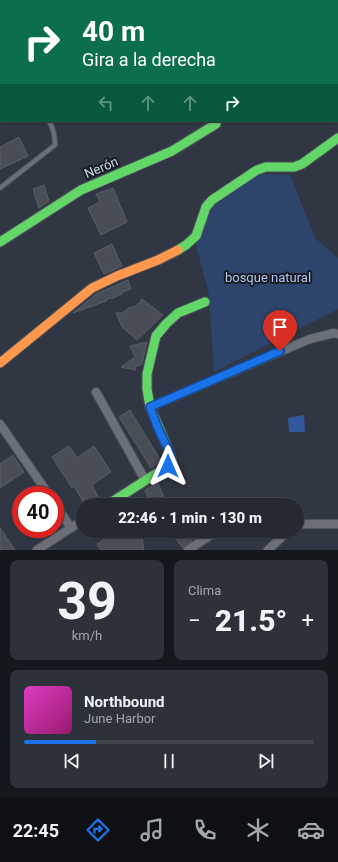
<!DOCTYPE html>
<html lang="es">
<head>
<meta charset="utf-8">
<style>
  :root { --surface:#252932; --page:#2d313a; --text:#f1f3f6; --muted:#a3a6ac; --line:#42454d; --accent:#1a73e8 }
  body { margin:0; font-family:Roboto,sans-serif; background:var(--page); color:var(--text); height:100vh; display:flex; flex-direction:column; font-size:15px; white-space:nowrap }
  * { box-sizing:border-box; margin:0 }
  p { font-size:13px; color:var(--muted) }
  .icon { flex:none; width:22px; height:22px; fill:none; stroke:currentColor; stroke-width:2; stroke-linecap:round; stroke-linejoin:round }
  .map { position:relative; height:550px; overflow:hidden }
  .drawer { display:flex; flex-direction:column; gap:10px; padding:10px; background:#14171c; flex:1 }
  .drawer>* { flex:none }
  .hud { position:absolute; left:0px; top:0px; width:338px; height:122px; box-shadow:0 1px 3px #0004,0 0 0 1px var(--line); background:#0b6e4f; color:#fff; overflow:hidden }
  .speed { position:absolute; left:12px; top:486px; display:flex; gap:8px; font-size:20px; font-weight:700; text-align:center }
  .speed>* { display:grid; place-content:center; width:52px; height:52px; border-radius:50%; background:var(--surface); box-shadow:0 1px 3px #0004,0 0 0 1px var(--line); line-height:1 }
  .speed .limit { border:6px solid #d22; background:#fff; color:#111 }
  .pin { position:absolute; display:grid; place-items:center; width:34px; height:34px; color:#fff; margin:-41px -17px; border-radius:50% 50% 50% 0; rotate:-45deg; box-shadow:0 0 4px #0007 }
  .pin .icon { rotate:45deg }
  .me { position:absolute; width:44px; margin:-22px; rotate:0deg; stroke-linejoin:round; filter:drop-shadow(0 0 3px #0008) }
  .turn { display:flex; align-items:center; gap:14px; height:84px; padding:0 16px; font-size:18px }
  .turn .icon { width:52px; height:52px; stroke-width:2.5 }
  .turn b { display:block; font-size:28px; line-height:34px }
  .lanes { display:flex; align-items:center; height:38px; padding:0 16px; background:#0003; justify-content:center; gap:20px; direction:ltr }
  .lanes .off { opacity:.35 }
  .big { font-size:30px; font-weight:800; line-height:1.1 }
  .drawer .tile { flex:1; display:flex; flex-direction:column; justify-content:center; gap:6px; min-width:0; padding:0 14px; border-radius:8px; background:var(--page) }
  .drawer .dial { align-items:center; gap:0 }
  .dial b { font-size:52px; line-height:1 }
  .song { display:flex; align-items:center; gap:12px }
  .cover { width:48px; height:48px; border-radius:6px; background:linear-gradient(135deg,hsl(310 70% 55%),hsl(320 70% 35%)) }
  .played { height:4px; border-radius:2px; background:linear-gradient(90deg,var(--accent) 25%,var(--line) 25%) }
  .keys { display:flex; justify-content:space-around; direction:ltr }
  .heat { display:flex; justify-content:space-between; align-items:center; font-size:22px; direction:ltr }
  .drawer .tiles { flex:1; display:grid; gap:10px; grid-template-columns:1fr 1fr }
  .tile:last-child { grid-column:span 2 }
  .trip { position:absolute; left:76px; top:498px; width:228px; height:40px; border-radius:20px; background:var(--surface); box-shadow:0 1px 3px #0004,0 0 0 1px var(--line); font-weight:800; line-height:40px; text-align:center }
  .tabs { display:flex; height:64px; justify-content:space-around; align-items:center; background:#0f1014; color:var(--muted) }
  .tabs .icon { width:28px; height:28px }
  .tabs .current { color:var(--accent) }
  .tabs b { font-size:18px; color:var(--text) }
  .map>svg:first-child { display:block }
</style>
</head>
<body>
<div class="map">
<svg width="338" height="550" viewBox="0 0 338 550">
  <rect width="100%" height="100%" fill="#313742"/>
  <path fill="#2d456d" d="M260 174 290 175 315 238 338 258V309L214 372 209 295 196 245 213 206Z"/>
  <path fill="#32599d" d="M304 415 305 432H289L288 418Z"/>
  <g fill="#494d56" stroke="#585e66">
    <path d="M19 137 28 156 0 169V147Z"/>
    <path d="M44 185 49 201 39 208 33 189Z"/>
    <path d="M113 188 127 222 101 235 88 208 100 202 96 194Z"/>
    <path d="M112 244 122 266 104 274 94 253Z"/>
    <path d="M128 280 131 289 122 292V294L111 299 110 297 106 301 73 313 96 294Z"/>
    <path d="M142 299 163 315 137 340 122 327 116 313H122L129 308 137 306Z"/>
    <path d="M147 342 142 364 136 366 135 370 121 367 135 357 130 346Z"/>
    <path d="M130 410 161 461 151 468 119 417Z"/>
    <path d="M69 446 77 458 94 446 111 472 92 485 100 500 91 505H85L74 486 72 488 52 457Z"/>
    <path d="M13 455 24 472 0 488V464Z"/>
    <path d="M158 483 167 505H151L145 490Z"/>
    <path d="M0 528 15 550H0Z"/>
    <path d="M121 531H152L142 538 144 550H101L97 544 109 536 110 538Z"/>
    <path d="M186 532 192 541 183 548 176 539Z"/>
  </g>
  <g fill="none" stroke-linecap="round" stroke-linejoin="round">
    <defs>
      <path id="lane" d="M0 188 55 145C55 136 54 129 49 121"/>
      <g id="street">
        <path d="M249 0V1"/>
        <path d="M53 1 54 0"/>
        <path d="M140 1 141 0"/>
        <path d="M337 5 338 4"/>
        <path d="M0 110 1 109"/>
        <path d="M337 113 338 115"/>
        <path d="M96 392 145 480"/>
        <path d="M150 407 310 339 334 333 338 334"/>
        <path d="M0 424 49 495"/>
        <path d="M55 504 71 528"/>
        <path d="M297 524H338"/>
        <path d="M37 550 83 520"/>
        <path d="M188 550 217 531"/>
        <path d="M268 550 288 531"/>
      </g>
      <g id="fast">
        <path d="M0 242 81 190 172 151 216 124"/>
        <path d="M178 250 186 245 196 236 206 207 212 200 257 170 266 167H294L302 164 338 138"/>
        <path d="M107 505 168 466 172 462 171 456 150 407 147 389V374L156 336 166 324 178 313 205 302"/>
      </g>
      <path id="slow" d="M0 363 92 288 117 276 158 260 178 250"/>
    </defs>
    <use href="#lane" stroke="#4e535c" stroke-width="6"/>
    <use href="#street" stroke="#4e535c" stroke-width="10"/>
    <use href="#fast" stroke="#4e535c" stroke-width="11"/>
    <use href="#slow" stroke="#4e535c" stroke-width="11"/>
    <use href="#lane" stroke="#6b6f78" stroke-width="4"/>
    <use href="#street" stroke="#6b6f78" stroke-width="8"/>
    <use href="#fast" stroke="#63d668" stroke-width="9"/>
    <use href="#slow" stroke="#ff974d" stroke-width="9"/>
  </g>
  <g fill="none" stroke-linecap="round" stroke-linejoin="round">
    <defs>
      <path id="route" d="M168 466 172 462 171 456 157 426 150 407 280 351"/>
    </defs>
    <use href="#route" stroke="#114b97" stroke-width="10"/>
    <use href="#route" stroke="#1a73e8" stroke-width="7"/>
  </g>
  <g text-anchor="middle" stroke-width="4" stroke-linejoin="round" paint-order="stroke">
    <g font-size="13" fill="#cfd6e1" stroke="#181d25">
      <text transform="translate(101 167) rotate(-23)" y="5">Nerón</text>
    </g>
    <g font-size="13" fill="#acc4ed" stroke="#181d25">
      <text x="268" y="282">bosque natural</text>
    </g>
  </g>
</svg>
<div class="speed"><div class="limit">40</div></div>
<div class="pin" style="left:280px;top:351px;background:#d93025"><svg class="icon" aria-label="arrive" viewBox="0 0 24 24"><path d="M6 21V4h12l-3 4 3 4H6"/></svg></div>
<svg class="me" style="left:168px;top:466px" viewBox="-20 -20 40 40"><path d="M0-17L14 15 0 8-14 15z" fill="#1a73e8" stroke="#fff" stroke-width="4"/></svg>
<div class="trip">22:46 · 1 min · 130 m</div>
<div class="hud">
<div class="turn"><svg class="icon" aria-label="right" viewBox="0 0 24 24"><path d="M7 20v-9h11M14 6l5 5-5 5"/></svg><div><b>40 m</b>Gira a la derecha</div></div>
<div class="lanes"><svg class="icon off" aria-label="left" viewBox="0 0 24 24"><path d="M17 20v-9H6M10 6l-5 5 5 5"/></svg><svg class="icon off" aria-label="ahead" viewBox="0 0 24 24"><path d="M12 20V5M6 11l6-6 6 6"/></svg><svg class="icon off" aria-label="ahead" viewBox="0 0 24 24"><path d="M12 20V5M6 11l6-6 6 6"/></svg><svg class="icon" aria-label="right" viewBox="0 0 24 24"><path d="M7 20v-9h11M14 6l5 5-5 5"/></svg></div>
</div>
</div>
<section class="drawer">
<div class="tiles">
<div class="tile dial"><b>39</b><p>km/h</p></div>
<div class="tile"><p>Clima</p>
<div class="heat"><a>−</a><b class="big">21.5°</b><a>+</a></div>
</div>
<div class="tile">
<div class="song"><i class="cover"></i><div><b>Northbound</b><p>June Harbor</p></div></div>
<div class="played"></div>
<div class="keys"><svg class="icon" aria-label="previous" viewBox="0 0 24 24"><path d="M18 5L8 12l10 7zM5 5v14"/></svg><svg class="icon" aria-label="pause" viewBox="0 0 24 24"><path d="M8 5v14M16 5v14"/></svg><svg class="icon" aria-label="next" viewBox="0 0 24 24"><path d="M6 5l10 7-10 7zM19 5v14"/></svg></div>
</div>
</div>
</section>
<nav class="tabs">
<b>22:45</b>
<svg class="icon current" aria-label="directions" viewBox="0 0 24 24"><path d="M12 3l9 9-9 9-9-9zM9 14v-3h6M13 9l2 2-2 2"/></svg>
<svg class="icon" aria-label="music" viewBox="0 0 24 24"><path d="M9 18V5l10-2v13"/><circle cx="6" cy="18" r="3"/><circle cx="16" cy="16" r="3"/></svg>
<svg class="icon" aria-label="phone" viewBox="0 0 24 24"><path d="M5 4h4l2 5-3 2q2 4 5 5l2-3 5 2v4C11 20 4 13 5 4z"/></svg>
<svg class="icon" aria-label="climate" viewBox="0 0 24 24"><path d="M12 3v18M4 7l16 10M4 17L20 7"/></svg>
<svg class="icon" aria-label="car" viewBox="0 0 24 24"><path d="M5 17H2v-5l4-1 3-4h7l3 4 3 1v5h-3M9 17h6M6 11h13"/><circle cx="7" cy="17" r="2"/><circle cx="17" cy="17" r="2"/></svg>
</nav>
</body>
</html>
